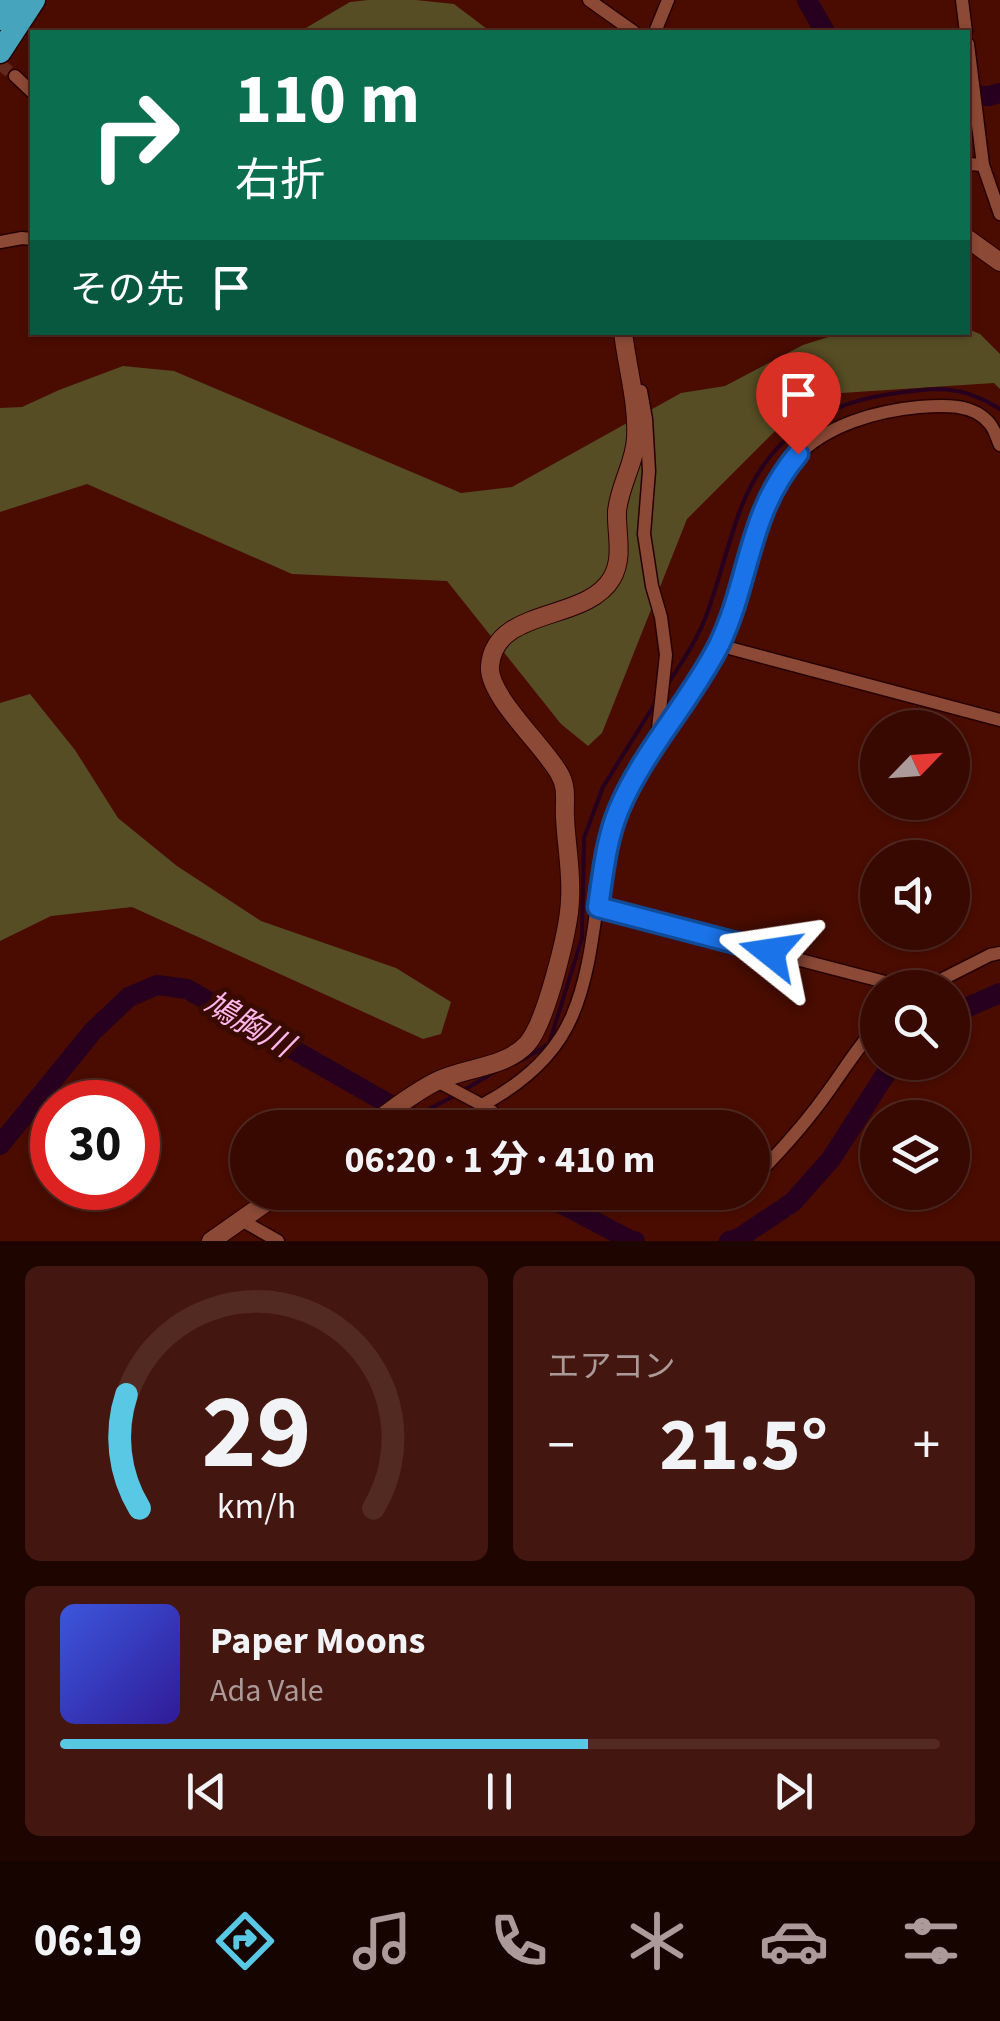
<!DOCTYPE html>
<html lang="ja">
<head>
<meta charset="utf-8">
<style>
  :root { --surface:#380900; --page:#43170f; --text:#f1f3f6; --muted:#ab9a99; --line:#522a22; --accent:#59c8e4 }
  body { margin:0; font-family:"Source Sans 3","Noto Sans JP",sans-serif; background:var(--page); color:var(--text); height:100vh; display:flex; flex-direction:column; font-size:38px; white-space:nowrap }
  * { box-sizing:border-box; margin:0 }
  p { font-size:32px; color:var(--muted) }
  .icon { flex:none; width:55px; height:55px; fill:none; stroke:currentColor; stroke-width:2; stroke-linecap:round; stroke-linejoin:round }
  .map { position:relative; height:1241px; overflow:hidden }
  .sheet { display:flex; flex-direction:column; gap:25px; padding:25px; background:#1f0500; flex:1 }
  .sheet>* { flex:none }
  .top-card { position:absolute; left:30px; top:30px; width:940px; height:305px; border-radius:0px; box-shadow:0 2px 8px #0004,0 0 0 2px var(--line); background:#0b6e4f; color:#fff; overflow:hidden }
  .needle { width:65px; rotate:65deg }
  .controls { position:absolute; left:860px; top:710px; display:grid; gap:20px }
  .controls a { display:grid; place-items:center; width:110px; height:110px; border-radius:50%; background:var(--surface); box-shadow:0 2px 8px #0004,0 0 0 2px var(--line); font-size:50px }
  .speed { position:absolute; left:30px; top:1080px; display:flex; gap:20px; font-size:50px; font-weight:700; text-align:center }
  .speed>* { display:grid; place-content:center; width:130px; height:130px; border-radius:50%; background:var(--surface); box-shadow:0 2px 8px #0004,0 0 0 2px var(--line); line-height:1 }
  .speed .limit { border:15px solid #d22; background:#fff; color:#111 }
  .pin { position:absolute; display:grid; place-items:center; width:85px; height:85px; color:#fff; margin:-102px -42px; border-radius:50% 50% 50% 0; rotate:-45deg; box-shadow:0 0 10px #0007 }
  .pin .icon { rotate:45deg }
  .me { position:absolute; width:110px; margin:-55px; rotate:285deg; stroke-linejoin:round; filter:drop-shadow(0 0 8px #0008) }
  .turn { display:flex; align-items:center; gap:35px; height:210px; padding:0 40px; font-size:45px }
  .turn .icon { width:130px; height:130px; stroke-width:2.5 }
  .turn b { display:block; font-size:70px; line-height:85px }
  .then { display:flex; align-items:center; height:95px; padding:0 40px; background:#0003; gap:20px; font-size:38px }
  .big { font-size:75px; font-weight:700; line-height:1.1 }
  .sheet .widget { flex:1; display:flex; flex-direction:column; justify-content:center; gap:15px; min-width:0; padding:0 35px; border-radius:15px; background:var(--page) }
  .sheet .dial { align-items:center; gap:0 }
  .dial svg { height:260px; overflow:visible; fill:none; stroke:var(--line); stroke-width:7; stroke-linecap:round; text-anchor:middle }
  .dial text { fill:var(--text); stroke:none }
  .song { display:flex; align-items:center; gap:30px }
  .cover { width:120px; height:120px; border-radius:15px; background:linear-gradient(135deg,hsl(230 70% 55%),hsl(250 70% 35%)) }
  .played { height:10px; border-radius:5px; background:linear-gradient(90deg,var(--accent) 60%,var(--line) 60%) }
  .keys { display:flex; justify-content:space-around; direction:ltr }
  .heat { display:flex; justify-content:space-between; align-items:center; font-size:55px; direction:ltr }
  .sheet .tiles { flex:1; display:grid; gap:25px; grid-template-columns:1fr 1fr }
  .widget:last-child { grid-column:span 2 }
  .trip { position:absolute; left:230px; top:1110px; width:540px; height:100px; border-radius:50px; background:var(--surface); box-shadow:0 2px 8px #0004,0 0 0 2px var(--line); font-weight:700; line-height:100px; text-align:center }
  .menu { display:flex; height:160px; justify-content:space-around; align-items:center; background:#160400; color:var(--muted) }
  .menu .icon { width:70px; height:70px }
  .menu .selected { color:var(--accent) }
  .menu b { font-size:45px; color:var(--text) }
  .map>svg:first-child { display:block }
</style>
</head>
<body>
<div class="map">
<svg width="1000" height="1241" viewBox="0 0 1000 1241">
  <rect width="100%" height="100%" fill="#4a0c00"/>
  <g fill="#564d24">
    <path d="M368 0H416L454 4 491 32H299L350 2Z"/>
    <path d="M968 329 980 334 1000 354V389L994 383 811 395 687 519 602 733 588 746 561 724 447 581 292 574 87 484 0 512V408L22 407 59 390 123 366 174 371 461 493 512 487 681 393 725 386 803 345 841 333 968 332Z"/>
    <path d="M30 694 75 750 118 818 177 866 261 921 396 968 451 1002 441 1034 423 1039 132 907 51 916 0 941V703Z"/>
  </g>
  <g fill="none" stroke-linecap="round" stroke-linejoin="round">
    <g stroke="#27001f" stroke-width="4">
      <path d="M667 685C681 664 695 643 705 619 718 585 726 550 738 516 764 442 813 406 890 394 933 387 961 384 1000 409"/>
      <path d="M515 1064 549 1044 582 938 584 838 603 787 656 702"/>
      <path d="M462 1091 493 1073"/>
      <path d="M414 1117 454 1096"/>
    </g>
    <g stroke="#27001f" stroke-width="20">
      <path d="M807 0 825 32"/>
      <path d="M968 95 989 96 1000 93"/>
      <path d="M952 1014 1000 993"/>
      <path d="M0 1145 93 1031 129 997 157 985 187 989 431 1128"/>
      <path d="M539 1192 630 1240 635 1241"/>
      <path d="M729 1241 739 1238 793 1202 831 1159 887 1072 897 1062"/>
    </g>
    <path stroke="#64291d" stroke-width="12" stroke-dasharray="12 6" stroke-linecap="butt" d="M0 64 15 76"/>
    <defs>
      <g id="street">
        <path d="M589 0 634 32"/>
        <path d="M962 0 966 32"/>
        <path d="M655 32 668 0"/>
        <path d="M968 44 983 165 1000 214"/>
        <path d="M15 76 32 92"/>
        <path d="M968 164 983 165"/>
        <path d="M0 242 22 238 32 239"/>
        <path d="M641 391 646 419 649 471 644 534 652 586 661 617 666 655 657 738"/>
        <path d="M718 645 1000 720"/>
        <path d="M597 907 908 988"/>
        <path d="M925 988 990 955 1000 953"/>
        <path d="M437 1081 482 1105 517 1128"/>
        <path d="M482 1105C520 1085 555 1056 572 1016 596 960 594 896 609 837 627 766 684 710 717 646 749 586 746 509 795 458 826 425 876 411 919 407 942 405 974 403 990 424 995 430 997 439 1000 445"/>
        <path d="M752 1180C781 1151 807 1122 830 1089 846 1067 859 1045 878 1025"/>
        <path d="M638 1192C670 1202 700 1206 731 1192"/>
        <path d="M243 1221 278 1241"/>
      </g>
      <g id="secondary">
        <path d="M968 239 1000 262"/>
        <path d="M368 1128C389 1112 413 1093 437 1081 466 1067 505 1068 527 1044 546 1023 569 929 570 900 572 872 566 844 565 817 564 800 568 788 559 773 544 746 487 695 490 666 495 606 586 623 612 578 624 557 616 533 617 511 620 484 635 463 636 438 638 403 627 367 623 332"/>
        <path d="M211 1241 281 1192"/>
      </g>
      <g id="highway">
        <path d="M0 19 12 0"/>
        <path d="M0 52 34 0"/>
      </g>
    </defs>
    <use href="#street" stroke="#270000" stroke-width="15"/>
    <use href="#secondary" stroke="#270000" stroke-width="20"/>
    <use href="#highway" stroke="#270000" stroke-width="25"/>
    <use href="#street" stroke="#8b4936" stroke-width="12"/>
    <use href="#secondary" stroke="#8b4936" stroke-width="18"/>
    <use href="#highway" stroke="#46a5bd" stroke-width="22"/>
  </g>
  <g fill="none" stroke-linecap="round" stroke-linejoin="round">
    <defs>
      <path id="route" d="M770 952 598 907C603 874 606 840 619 809 644 750 690 702 719 645 751 578 747 514 798 454"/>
    </defs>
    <use href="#route" stroke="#114b97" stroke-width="25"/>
    <use href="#route" stroke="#1a73e8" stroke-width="18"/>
  </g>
  <g text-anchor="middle" stroke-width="10" stroke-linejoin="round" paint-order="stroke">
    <g font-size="32" font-style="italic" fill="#feb5ea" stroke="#380a00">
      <text transform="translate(249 1024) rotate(30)" y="11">鳩胸川</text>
    </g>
  </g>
</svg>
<div class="controls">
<a><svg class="needle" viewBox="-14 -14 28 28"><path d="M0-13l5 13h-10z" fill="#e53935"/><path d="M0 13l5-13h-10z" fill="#ab9a99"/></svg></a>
<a><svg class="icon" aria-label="sound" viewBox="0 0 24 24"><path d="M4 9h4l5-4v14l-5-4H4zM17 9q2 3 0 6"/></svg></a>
<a><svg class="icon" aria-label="search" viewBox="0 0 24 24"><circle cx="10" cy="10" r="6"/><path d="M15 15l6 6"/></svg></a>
<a><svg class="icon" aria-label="layers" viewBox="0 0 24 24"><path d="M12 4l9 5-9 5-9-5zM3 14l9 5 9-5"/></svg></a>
</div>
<div class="speed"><div class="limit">30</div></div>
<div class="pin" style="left:798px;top:454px;background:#d93025"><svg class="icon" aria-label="arrive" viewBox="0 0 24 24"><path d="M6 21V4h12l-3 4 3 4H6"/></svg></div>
<svg class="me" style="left:770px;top:952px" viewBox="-20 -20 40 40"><path d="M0-17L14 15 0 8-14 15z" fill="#1a73e8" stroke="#fff" stroke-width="4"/></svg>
<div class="trip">06:20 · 1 分 · 410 m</div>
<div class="top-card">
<div class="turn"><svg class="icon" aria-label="right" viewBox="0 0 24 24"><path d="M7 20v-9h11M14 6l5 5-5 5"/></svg><div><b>110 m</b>右折</div></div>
<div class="then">その先<svg class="icon" aria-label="arrive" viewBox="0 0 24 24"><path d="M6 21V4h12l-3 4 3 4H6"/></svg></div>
</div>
</div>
<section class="sheet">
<div class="tiles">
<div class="widget dial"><svg viewBox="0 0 100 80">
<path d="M14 69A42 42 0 1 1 86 69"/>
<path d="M14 69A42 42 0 0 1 10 34" stroke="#59c8e4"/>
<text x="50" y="56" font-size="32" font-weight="700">29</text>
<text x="50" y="72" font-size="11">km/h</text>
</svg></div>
<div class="widget"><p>エアコン</p>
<div class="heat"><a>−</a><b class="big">21.5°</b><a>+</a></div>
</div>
<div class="widget">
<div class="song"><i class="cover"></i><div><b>Paper Moons</b><p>Ada Vale</p></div></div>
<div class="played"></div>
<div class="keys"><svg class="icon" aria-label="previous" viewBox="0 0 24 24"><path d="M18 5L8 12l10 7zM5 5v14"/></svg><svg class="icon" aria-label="pause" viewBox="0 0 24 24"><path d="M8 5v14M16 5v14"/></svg><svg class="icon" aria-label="next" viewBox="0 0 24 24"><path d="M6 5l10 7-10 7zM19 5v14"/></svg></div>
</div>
</div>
</section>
<nav class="menu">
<b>06:19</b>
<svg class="icon selected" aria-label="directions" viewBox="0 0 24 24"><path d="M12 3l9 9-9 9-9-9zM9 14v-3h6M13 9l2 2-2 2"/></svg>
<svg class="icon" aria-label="music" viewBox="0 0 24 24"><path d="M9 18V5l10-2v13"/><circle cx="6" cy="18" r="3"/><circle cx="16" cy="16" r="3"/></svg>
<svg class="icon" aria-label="phone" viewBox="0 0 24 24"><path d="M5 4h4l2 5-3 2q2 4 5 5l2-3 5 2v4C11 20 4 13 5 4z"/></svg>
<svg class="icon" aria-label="climate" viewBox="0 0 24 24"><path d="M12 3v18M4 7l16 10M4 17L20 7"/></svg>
<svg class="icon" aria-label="car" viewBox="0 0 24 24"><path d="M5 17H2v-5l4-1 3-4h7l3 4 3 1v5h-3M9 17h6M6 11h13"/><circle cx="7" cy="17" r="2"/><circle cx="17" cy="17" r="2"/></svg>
<svg class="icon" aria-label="filters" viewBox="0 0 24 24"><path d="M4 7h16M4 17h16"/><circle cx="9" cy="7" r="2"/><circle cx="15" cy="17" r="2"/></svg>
</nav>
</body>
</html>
